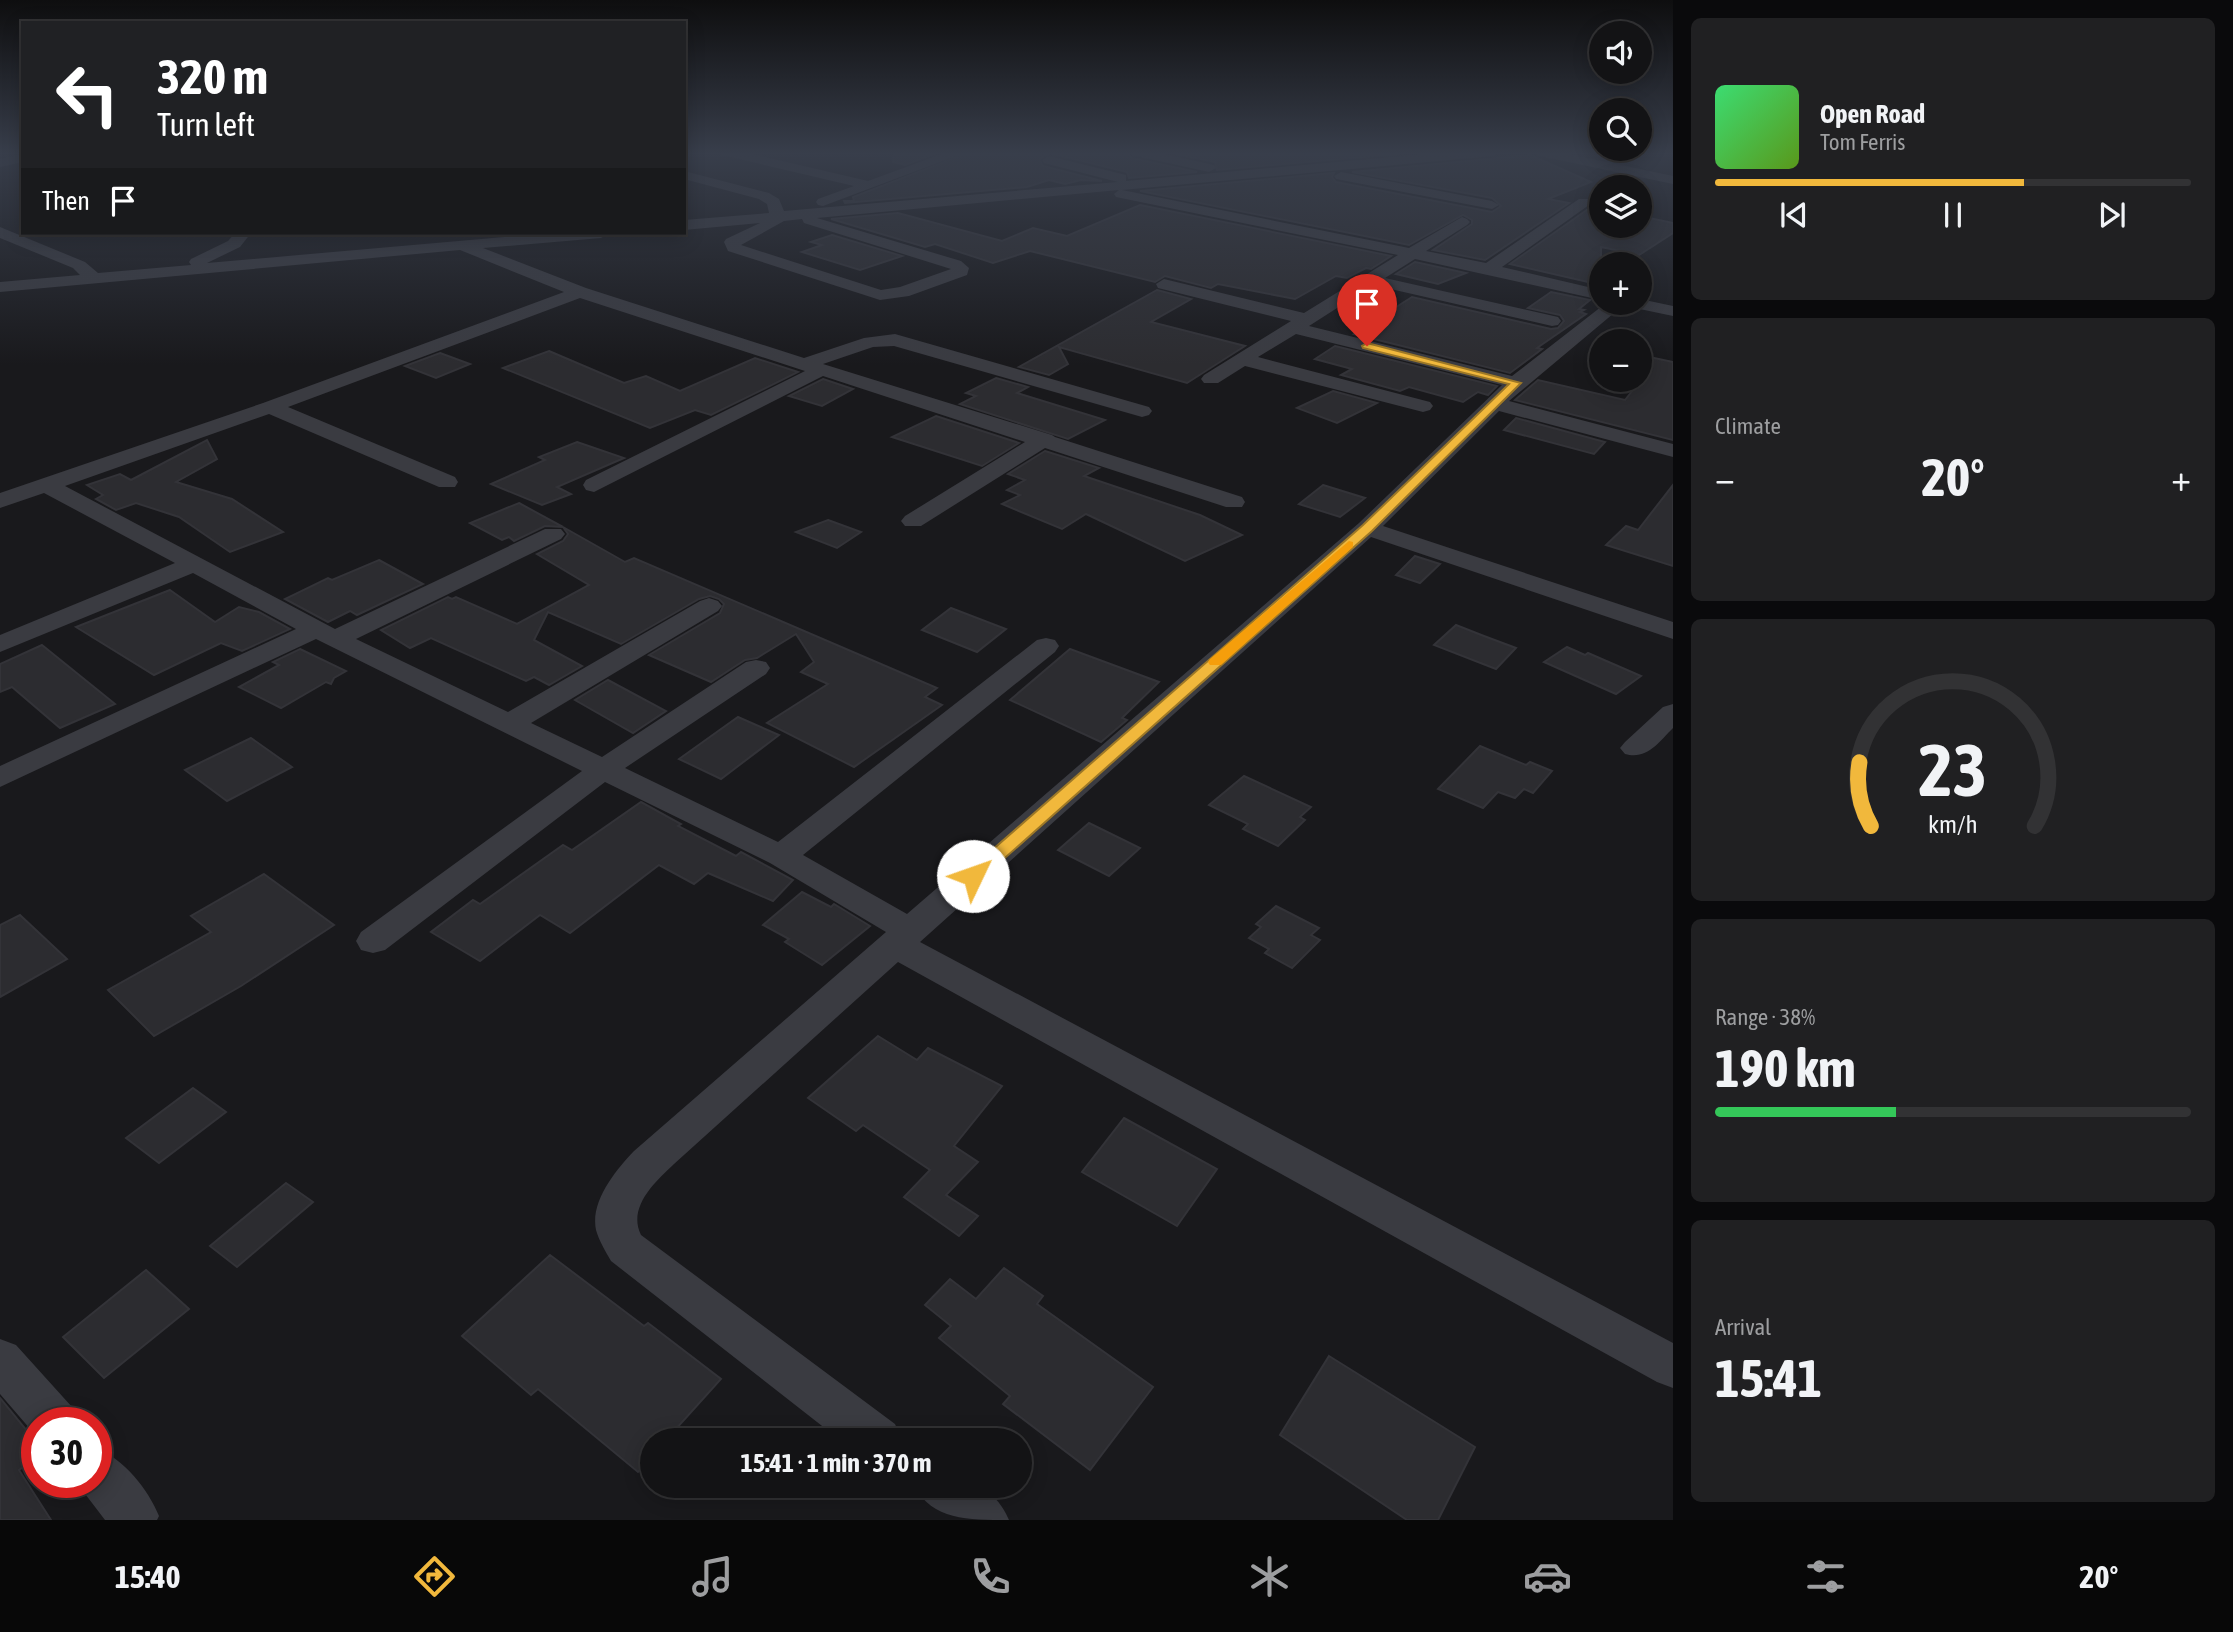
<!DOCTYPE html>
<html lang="en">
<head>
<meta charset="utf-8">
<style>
  :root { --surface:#131315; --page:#202022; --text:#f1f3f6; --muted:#9d9ea0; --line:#323234; --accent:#f1b83c }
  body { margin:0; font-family:"Asap Condensed",sans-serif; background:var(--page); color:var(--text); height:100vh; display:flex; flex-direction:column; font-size:26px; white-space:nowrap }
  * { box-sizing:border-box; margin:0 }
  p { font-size:23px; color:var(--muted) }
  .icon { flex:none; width:38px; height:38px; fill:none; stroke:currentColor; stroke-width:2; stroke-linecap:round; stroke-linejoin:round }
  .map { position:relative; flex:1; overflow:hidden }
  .side { display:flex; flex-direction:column; gap:18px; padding:18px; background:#0a0a0c; width:560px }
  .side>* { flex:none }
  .hud { position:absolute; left:21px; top:21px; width:665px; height:214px; border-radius:0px; box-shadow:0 4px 18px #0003,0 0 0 2px var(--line); background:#202124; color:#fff; overflow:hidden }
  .tools { position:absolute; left:1589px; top:21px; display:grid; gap:14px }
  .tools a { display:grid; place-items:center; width:63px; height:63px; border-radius:50%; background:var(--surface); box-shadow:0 4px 18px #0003,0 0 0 2px var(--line); font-size:35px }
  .speed { position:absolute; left:21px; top:1407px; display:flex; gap:14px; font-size:35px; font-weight:700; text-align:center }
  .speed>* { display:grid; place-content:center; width:91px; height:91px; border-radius:50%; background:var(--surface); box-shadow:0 4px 18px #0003,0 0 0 2px var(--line); line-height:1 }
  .speed .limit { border:10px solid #d22; background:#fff; color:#111 }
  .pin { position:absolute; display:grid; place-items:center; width:60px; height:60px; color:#fff; margin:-72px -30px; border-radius:50% 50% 50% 0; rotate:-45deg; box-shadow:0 0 7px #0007 }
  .pin .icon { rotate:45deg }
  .me { position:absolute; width:77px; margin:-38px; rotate:48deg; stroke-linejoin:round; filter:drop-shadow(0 0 5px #0008) }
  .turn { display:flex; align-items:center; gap:24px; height:147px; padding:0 21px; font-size:32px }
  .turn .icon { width:91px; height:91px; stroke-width:2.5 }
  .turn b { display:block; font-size:49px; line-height:60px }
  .then { display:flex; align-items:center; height:66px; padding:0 21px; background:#0003; gap:14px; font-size:26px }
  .big { font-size:52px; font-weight:700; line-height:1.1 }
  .side .widget { flex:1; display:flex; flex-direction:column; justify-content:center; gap:10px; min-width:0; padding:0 24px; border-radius:10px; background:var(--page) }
  .side .dial { align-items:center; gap:0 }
  .dial svg { height:182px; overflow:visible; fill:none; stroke:var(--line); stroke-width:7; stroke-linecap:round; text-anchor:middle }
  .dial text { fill:var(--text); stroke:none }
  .song { display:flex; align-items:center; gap:21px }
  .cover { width:84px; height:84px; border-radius:10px; background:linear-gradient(135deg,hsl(140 70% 55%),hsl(90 70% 35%)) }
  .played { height:7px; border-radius:4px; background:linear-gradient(90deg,var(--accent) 65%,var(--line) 65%) }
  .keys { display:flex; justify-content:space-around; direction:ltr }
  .heat { display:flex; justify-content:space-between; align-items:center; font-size:38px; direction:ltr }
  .charge { height:10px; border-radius:5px; background:linear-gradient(90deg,#34c759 38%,var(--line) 0) }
  .trip { position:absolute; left:640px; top:1428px; width:392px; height:70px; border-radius:35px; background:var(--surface); box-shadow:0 4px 18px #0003,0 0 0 2px var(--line); font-weight:700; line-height:70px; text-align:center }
  .tabs { display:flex; height:112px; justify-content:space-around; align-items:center; background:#080808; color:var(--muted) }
  .tabs .icon { width:49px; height:49px }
  .tabs .active { color:var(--accent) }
  .tabs b { font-size:32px; color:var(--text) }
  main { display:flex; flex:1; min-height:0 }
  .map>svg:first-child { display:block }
</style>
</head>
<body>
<main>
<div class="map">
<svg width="1673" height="1520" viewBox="0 0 1673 1520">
  <rect width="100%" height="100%" fill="#19191c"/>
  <g fill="#2c2c30" stroke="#333338" stroke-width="2">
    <path d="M894 152H939L905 165 893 162Z"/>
    <path d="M970 152H1127L1131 158 1197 172 1129 178 1127 172 1050 153 1039 159 1043 166 1102 181 1081 180 1065 184 1049 180 1027 187 845 203 844 201H854L853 197Z"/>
    <path d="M1167 152H1419L1217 170 1215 162Z"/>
    <path d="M1530 155 1591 182 1548 199 1569 203 1485 260 1433 250 1472 224V220L1463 215 1409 245 1140 191 1334 173 1332 177 1336 182 1492 212 1501 206 1492 198 1352 172Z"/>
    <path d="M1140 205 1391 256 1371 269 1366 268 1347 278 1336 276 1295 299 1218 284 1211 288 1165 276 1155 282 1030 251 993 263 935 244 925 247 831 219 898 213 1002 241 1033 228 1067 236Z"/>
    <path d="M1591 207 1601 209V226H1640V216L1673 223V233L1639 255 1601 247V285L1510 264Z"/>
    <path d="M832 235 902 256 860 270 802 252 822 245 811 242Z"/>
    <path d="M1415 262 1466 273 1438 284 1396 274Z"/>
    <path d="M1157 290 1191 299 1151 322 1245 346 1187 383 1059 347 1068 364 1049 375 1019 367Z"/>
    <path d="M1551 292 1590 300 1579 309 1584 310 1580 312 1586 314 1537 348 1542 349 1510 373 1354 334 1412 297 1551 329 1558 328 1564 321 1560 315 1528 308Z"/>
    <path d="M1335 346 1497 386 1488 395 1478 392 1463 402 1409 387 1400 391 1341 375 1352 369 1315 359Z"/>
    <path d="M549 351 624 383 646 376 680 391 755 358 798 372 711 415 695 410 650 428 503 368Z"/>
    <path d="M440 353 470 364 436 378 405 366Z"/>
    <path d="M1640 355 1673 362V440L1515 400 1538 380 1625 400 1640 381Z"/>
    <path d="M996 378 1028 387 1017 393 1105 420 1068 439 960 404 976 396 966 393Z"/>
    <path d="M823 379 853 389 822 406 789 396Z"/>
    <path d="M1333 391 1377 403 1337 423 1297 408Z"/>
    <path d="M936 416 1019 443 982 466 892 437Z"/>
    <path d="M1516 418 1605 442 1594 454 1504 430Z"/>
    <path d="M207 440 217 459 176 482 232 499 283 532 230 552 179 517 136 503 116 510 96 499 103 495 87 485 120 474 131 480Z"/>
    <path d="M577 442 624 458 557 487 571 494 542 505 491 484 545 460 539 457Z"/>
    <path d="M1045 451 1099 468 1084 476 1200 515 1242 535 1185 561 1086 514 1062 529 1002 504 1020 495 1007 490 1025 480 1008 474Z"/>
    <path d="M1323 485 1365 498 1340 517 1299 504Z"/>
    <path d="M1673 485V566L1606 545 1626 526 1638 530Z"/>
    <path d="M519 503 563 527 545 526 514 541 509 537 502 540 470 523Z"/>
    <path d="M828 520 861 532 837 548 796 532Z"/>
    <path d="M563 527 625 562 634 558 937 688 925 697 942 705 854 767 767 723 828 684 801 672 814 662 796 634 757 658 745 660 711 682 649 655 720 613 724 604 719 599 710 596 699 599 621 644 548 612 534 640 582 666 549 685 534 677 526 681 431 638 410 648 381 630 448 597 452 599 456 597 517 624 589 585 537 554 563 541 568 534Z"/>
    <path d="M1415 556 1440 564 1420 583 1396 575Z"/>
    <path d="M379 560 423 584 357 615 350 611 328 622 285 599 328 578 332 580Z"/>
    <path d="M170 590 215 622 239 607 259 612 290 629 242 651 221 643 154 675 76 627Z"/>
    <path d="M951 608 1006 629 977 652 922 630Z"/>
    <path d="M1456 625 1484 636 1516 648 1496 669 1434 645Z"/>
    <path d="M42 645 115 704 60 728 12 687 0 692V664Z"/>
    <path d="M1567 647 1585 655 1588 653 1641 676 1616 694 1544 662Z"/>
    <path d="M300 649 346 671 334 678 331 684 326 682 281 708 239 687 279 665 273 662Z"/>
    <path d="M1070 649 1159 682 1122 718 1127 720 1101 742 1010 700Z"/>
    <path d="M608 680 666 711 633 733 575 700Z"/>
    <path d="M738 717 779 735 721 779 679 759Z"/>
    <path d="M251 738 292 767 227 801 185 770Z"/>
    <path d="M1480 746 1526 765 1530 762 1552 771 1533 793 1524 789 1515 798 1498 792 1483 808 1438 789Z"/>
    <path d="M1244 776 1311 807 1300 817 1305 820 1278 846 1243 829 1248 824 1209 805Z"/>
    <path d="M641 802 681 824 678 826 736 856 741 852 793 880 773 901 708 873 694 884 659 865 570 933 540 915 480 961 431 932 473 900 480 904 563 845 572 850Z"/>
    <path d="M1089 823 1140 848 1109 876 1058 850Z"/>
    <path d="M264 874 334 925 241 986 154 1036 108 990 211 932 191 916Z"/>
    <path d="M802 892 831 907 834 904 870 926 822 965 785 942 789 939 763 925Z"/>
    <path d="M1276 906 1319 928 1311 935 1320 940 1292 968 1265 953 1269 949 1249 938 1261 927 1256 924Z"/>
    <path d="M20 915 67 959 0 997V925Z"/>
    <path d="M878 1036 917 1060 928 1048 1002 1086 954 1146 978 1162 946 1195 978 1216 959 1236 904 1197 930 1170 863 1125 856 1131 808 1098Z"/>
    <path d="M193 1088 226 1112 159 1163 126 1138Z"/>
    <path d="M1124 1118 1217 1169 1177 1226 1082 1172Z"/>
    <path d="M286 1183 313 1202 237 1267 210 1246Z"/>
    <path d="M550 1255 644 1326 648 1323 721 1379 666 1440H653V1456L638 1472 538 1389 531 1395 462 1336Z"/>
    <path d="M1004 1268 1043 1296 1037 1304 1153 1387 1090 1470 1003 1404 1010 1396 939 1338 951 1326 925 1305 950 1279 976 1299Z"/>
    <path d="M146 1270 189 1309 104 1378 63 1337Z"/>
    <path d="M1329 1356 1475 1447 1438 1520H1407L1280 1435Z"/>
    <path d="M0 1398 37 1443V1457L19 1470 51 1520H0Z"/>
  </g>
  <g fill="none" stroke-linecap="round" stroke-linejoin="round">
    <g fill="#3a3b41" fill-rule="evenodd">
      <path d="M720 152H744L868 181 947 152H967L823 206 818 205 816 202 818 199 854 186 722 155Z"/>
      <path d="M1130 152H1155L1214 165 1216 168 1209 172 1132 155Z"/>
      <path d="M1448 152H1500L1493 156 1122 190 1409 248 1462 217 1467 219 1470 222 1467 225 1426 251 1486 263 1579 199H1589L1591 202 1589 205 1502 267 1601 290V300L1415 259 1385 278 1558 317 1561 321 1558 325 1552 326 1373 285 1309 326 1512 376 1606 303H1626L1509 401 1673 444V457L1499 411 1383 526 1673 622V639L1371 537 920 942 1673 1343V1388L1657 1382 898 962 674 1164C656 1181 627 1207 641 1235L895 1424 902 1440H840L611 1261C606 1252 599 1241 596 1230 590 1201 616 1170 634 1151L886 932 770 863 605 782 385 950 373 953 361 950 356 941 361 932 582 771 316 639 0 787V766L296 629 193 573 0 652V635L175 563 44 493 0 508V493L263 403 564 292 460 250 0 292V282L80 275 73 268 0 238V227L85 262 98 273 191 265 189 262 191 259 228 241 235 233H251L240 247 207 263 551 233H609L601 238 483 248 586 288 804 358 864 338 895 334 1149 407 1152 411 1149 415 1142 417 894 346 873 347 823 364 1052 435 1055 437 1242 497 1245 502 1242 507H1226L1045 448 921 526H905L901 521 905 516 1025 442 823 376 594 492 586 490 583 485 586 480 805 371 580 298 288 407 455 477 458 482 455 487H439L269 414 65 486 335 629 545 529H561L565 534 561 539 356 639 508 712 700 601 709 598 718 601 722 606 718 611 531 723 602 757 746 662 756 660 766 662 770 668 766 674 625 768 778 842 1037 640 1046 638 1055 640 1059 646 1055 652 803 855 907 914 1359 523 1502 385 1296 334 1258 357 1430 402 1433 406 1430 410 1423 412 1245 366 1218 383H1204L1201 379 1204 375 1291 321 1158 288 1156 284 1164 279 1304 313 1398 255 1116 197 1114 194 1119 190 817 218 961 261 969 268 967 275 909 296 880 300 728 251 724 242 726 239 760 223 684 230V220L769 213 767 204 759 199 684 179V171L769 193 779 199 784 211 1118 182 1044 163 1042 160 1049 156 1126 175V181ZM802 219 804 223 951 269 900 287 881 290 741 245 784 221Z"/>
      <path d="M1533 152H1559L1673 176V184L1540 156Z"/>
      <path d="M23 154V162L0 167V159Z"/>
      <path d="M1341 172 1492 201 1499 205 1492 209 1336 179 1334 176Z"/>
      <path d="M1640 299 1673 306V316L1630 307 1627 303H1640Z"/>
      <path d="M1673 704V728C1658 743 1647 760 1625 754L1620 748 1625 742 1663 707Z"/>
      <path d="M0 1339 16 1345 72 1407 79 1423H37V1437L0 1394Z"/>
      <path d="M96 1448C124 1459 148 1489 159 1516L157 1520H105L76 1482H96Z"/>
      <path d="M914 1486C955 1484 991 1476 1009 1520 967 1520 933 1520 914 1486Z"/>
    </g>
  </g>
  <linearGradient id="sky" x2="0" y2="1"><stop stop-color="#0e0e0f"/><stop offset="0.42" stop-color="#383e4b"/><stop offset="1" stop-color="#383e4b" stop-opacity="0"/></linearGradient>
  <rect width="1673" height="365" fill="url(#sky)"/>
  <path fill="#f1b83c" stroke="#9d7827" stroke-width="2" d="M1367 343 1521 383 1372 531 979 881H967L964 876 967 872 1363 525 1509 384 1363 348 1362 346Z"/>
  <path fill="#f59e0b" d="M1349 541 1353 542V547L1221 665H1210L1208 662 1210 659Z"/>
</svg>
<div class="tools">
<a><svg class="icon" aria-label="sound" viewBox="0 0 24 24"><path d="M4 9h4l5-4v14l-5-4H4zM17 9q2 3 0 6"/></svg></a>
<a><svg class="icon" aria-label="search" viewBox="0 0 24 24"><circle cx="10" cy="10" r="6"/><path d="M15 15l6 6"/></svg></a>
<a><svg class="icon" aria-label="layers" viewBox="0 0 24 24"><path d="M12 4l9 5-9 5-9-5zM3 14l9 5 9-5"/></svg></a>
<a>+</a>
<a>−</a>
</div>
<div class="speed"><div class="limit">30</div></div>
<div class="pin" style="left:1367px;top:346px;background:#d93025"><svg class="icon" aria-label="arrive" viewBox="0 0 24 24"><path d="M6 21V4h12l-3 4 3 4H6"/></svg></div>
<svg class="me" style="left:973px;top:876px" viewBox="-20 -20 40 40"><circle r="19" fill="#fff"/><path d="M0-13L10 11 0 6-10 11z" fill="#f1b83c"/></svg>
<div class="trip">15:41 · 1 min · 370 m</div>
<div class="hud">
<div class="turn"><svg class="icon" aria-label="left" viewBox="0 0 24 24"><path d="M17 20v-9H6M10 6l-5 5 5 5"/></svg><div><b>320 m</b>Turn left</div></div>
<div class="then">Then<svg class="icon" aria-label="arrive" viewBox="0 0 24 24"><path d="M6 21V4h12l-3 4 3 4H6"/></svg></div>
</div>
</div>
<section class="side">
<div class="widget">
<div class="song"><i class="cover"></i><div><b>Open Road</b><p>Tom Ferris</p></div></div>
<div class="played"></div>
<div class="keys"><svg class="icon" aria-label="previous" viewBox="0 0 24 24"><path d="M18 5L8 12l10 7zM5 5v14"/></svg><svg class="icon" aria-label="pause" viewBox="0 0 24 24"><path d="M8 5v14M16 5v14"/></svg><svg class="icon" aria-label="next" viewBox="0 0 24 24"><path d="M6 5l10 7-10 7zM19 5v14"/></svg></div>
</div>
<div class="widget"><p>Climate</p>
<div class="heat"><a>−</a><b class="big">20°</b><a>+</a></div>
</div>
<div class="widget dial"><svg viewBox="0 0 100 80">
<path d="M14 69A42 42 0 1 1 86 69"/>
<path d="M14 69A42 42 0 0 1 9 41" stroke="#f1b83c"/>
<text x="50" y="56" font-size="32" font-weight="700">23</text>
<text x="50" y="72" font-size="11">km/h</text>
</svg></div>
<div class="widget"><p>Range · 38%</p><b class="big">190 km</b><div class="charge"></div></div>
<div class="widget"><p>Arrival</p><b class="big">15:41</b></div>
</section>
</main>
<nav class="tabs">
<b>15:40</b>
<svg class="icon active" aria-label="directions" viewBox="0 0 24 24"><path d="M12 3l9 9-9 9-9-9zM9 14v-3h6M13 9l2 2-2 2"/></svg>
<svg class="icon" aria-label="music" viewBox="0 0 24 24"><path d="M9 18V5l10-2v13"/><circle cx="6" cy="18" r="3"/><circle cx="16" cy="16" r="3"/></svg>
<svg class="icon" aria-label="phone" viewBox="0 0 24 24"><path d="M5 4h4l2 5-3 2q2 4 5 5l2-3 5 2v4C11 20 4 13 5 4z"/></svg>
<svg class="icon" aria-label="climate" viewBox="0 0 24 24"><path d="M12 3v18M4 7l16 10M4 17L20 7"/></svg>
<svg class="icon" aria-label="car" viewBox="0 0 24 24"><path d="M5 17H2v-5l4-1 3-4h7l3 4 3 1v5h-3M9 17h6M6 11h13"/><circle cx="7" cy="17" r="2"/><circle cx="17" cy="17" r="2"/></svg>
<svg class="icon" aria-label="filters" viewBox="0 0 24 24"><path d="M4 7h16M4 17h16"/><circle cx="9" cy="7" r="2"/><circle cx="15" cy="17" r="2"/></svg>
<b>20°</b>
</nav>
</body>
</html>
